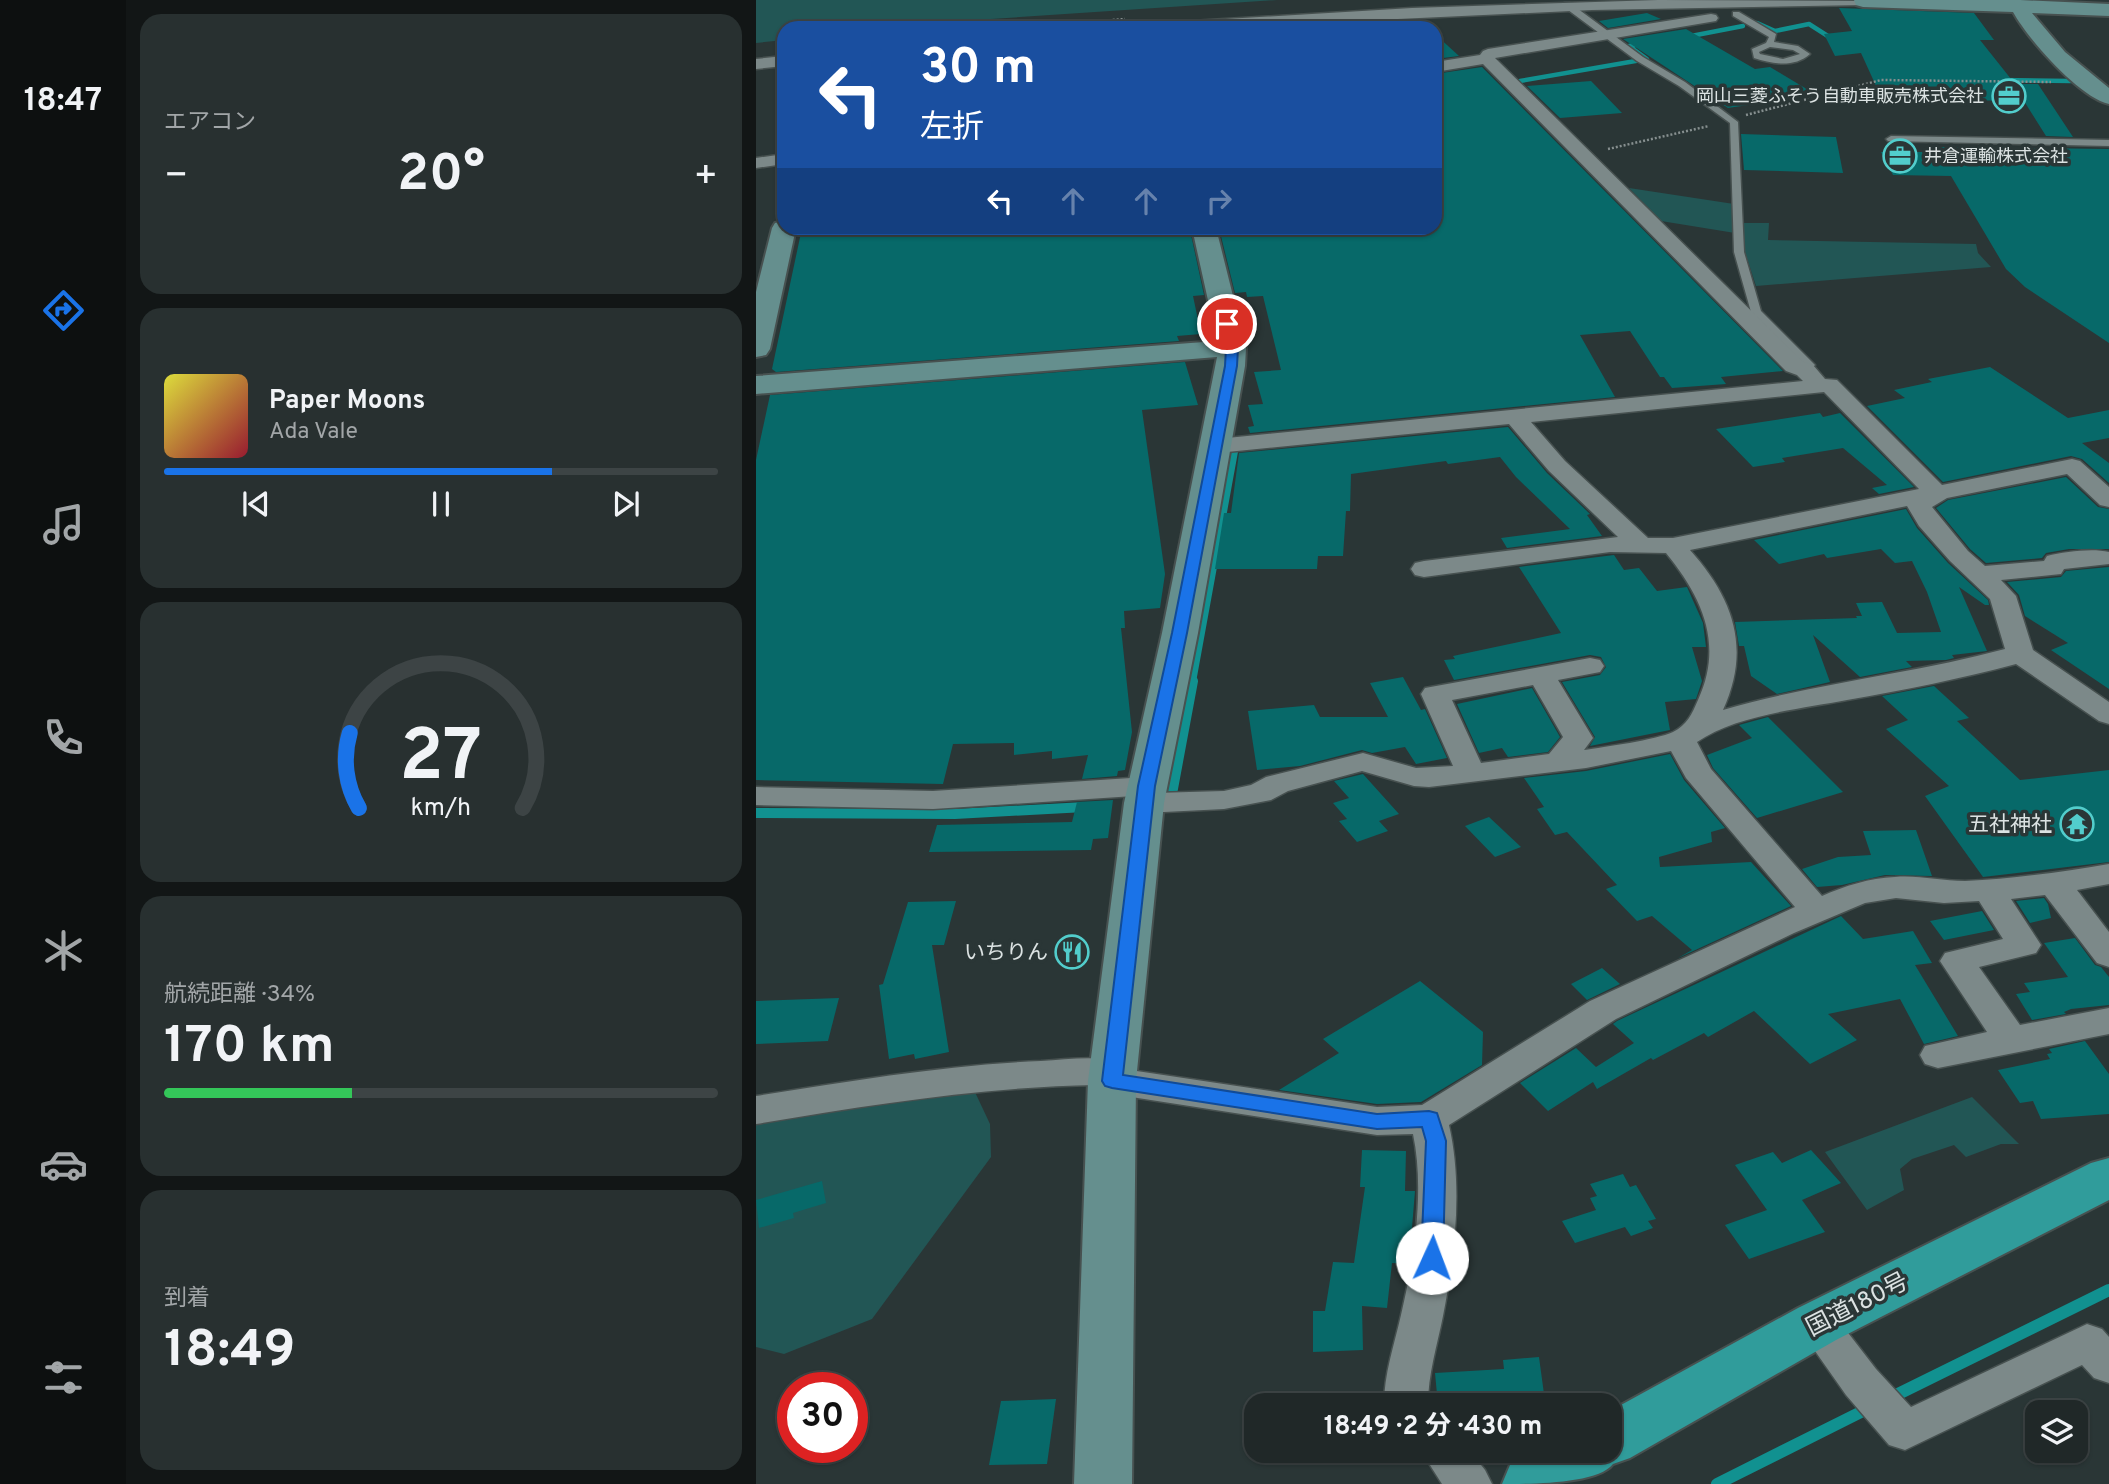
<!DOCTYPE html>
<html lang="ja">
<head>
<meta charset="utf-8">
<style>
  :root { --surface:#202828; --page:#283030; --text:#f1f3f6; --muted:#a2a6a8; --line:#3d4445; --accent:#1a73e8 }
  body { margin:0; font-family:Overpass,"Noto Sans JP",sans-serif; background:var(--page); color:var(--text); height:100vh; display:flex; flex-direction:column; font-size:26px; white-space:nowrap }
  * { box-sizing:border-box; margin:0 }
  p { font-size:23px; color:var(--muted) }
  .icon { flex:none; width:38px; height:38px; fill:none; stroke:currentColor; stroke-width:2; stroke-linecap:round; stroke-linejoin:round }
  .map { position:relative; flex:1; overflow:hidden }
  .details { display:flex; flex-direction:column; gap:14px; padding:14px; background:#121616; width:630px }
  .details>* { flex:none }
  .banner { position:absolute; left:21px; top:21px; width:665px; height:214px; border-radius:21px; box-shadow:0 2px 5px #0004,0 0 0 2px var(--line); background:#1a4fa0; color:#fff; overflow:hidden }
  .tools { position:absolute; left:1269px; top:1400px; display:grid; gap:14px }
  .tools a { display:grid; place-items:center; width:63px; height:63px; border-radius:14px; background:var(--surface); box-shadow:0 2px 5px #0004,0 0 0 2px var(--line); font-size:35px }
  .speed { position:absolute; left:21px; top:1372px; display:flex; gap:14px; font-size:35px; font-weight:700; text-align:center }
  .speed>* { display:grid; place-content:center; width:91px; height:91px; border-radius:50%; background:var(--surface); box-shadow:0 2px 5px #0004,0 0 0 2px var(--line); line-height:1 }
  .speed .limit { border:10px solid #d22; background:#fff; color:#111 }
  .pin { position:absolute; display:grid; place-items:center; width:60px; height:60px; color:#fff; margin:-30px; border:4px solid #fff; border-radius:50%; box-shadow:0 2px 7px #0007 }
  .me { position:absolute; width:77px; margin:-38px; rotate:2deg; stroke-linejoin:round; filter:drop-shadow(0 0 5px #0008) }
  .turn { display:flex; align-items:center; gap:24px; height:147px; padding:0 28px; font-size:32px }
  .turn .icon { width:91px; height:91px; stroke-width:2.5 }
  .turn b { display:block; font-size:49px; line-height:60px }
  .lanes { display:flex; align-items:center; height:66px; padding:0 28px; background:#0003; justify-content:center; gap:35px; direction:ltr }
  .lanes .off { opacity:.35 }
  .big { font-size:52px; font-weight:700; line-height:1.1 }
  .details .card { flex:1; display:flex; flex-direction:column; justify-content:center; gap:10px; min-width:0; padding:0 24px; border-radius:21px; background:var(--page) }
  .details .dial { align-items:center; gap:0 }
  .dial svg { height:182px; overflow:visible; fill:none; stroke:var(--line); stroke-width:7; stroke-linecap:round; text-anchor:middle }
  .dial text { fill:var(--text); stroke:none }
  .song { display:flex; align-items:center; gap:21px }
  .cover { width:84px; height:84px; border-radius:10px; background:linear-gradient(135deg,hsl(60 70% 55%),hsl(350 70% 35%)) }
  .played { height:7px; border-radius:4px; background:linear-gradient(90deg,var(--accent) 70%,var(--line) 70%) }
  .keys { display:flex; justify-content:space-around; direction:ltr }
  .heat { display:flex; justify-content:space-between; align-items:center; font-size:38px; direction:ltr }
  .charge { height:10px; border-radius:5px; background:linear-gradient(90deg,#34c759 34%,var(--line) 0) }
  .trip { position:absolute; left:488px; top:1393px; width:378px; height:70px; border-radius:21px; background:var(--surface); box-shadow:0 2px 5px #0004,0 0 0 2px var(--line); font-weight:700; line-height:70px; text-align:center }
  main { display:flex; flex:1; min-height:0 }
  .tabs { display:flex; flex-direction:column; width:126px; justify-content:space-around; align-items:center; background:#0d1010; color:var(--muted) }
  .tabs .icon { width:49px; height:49px }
  .tabs .on { color:var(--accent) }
  .tabs b { font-size:32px; color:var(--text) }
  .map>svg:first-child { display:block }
</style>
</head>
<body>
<main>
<nav class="tabs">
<b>18:47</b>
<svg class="icon on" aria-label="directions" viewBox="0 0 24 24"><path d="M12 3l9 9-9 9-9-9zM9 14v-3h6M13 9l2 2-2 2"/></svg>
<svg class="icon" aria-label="music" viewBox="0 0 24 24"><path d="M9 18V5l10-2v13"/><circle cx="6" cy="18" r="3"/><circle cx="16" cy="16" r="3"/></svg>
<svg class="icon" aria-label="phone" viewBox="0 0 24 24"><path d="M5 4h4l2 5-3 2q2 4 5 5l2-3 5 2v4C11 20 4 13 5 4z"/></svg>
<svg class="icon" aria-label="climate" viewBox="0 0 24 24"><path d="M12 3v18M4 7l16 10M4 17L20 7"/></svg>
<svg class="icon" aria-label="car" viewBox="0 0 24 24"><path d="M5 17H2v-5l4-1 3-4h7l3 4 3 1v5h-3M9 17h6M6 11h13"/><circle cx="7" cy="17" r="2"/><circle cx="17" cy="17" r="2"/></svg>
<svg class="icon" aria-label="filters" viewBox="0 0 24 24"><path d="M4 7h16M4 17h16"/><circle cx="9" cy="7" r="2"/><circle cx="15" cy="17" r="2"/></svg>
</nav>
<section class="details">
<div class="card"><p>エアコン</p>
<div class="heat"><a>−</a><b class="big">20°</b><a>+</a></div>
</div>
<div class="card">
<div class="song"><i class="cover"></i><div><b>Paper Moons</b><p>Ada Vale</p></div></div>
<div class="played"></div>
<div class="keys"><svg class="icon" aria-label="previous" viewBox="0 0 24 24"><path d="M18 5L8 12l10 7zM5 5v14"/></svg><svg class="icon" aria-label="pause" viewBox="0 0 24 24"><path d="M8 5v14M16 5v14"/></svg><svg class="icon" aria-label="next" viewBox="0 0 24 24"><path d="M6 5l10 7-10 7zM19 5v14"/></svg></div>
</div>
<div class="card dial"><svg viewBox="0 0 100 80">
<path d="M14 69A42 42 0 1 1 86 69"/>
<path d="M14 69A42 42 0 0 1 10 36" stroke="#1a73e8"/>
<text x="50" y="56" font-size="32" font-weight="700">27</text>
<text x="50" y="72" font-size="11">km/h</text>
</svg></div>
<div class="card"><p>航続距離 · 34%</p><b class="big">170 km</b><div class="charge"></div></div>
<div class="card"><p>到着</p><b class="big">18:49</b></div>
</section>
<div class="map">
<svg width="1353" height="1484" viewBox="0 0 1353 1484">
  <rect width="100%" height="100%" fill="#2a3636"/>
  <path fill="#2e4141" d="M642 14 646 21 669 20 677 28H405Z"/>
  <g fill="#225655">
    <path d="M0 0H521L205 21 139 28H28V40L0 43Z"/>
    <path d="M873 188 978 204 979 233 905 221Z"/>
    <path d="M987 223H1013L1012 240 1220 244 1222 253 1235 267 1000 286 988 249Z"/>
    <path d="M218 1090 234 1124 235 1157 116 1319 28 1354 0 1347V1118Z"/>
    <path d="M1216 1097 1263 1144H1245L1210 1157 1198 1145 1156 1159 1144 1169 1148 1190 1111 1210 1069 1152Z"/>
  </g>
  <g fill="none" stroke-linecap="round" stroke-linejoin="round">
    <g stroke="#119190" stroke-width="4.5">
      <path d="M1001 23 1019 31 1053 24 1078 40"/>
      <path d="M930 37 987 26"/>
      <path d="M1244 80 1315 81"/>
      <path d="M764 81 891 59 873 46 886 44"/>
    </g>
    <path stroke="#119190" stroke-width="8" d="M436 682 479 446H484"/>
    <g stroke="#119190" stroke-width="10">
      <path d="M416 794 437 681"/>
      <path d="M0 813 199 814 329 807"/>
    </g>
    <g stroke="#119190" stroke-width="12">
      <path d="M1132 1399 1353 1290"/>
      <path d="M961 1484 1113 1408"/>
    </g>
  </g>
  <g fill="#076969">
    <path d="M1083 8 1218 13 1238 40H1224L1259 84H1282L1317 137 1290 136 1268 101 1126 99 1105 53 1079 56 1068 34 1096 31Z"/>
    <path d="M891 13 905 19 852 28 843 21Z"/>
    <path d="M930 29 999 69 1014 67 1054 91 1014 98 1020 101 972 108 867 39Z"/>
    <path d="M679 34 703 56 679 59Z"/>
    <path d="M726 67 1027 371 965 377 970 384 916 388 908 377H904L874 331 824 335 859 397 494 433 492 427 498 426 492 405 507 404 498 372 525 370 507 296 491 297 490 292 479 293 463 228H679V74Z"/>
    <path d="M835 81 866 113 804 118 771 86Z"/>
    <path d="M985 134 1080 137 1087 173 988 170Z"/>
    <path d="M1178 147 1353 149V343L1269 287 1250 269 1195 176 1137 175 1125 152H1180Z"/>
    <path d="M46 228H429L430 230H434L448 295 437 296 445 334 421 336 423 341 20 372 16 369Z"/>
    <path d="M429 362 442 405 386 410 409 574 404 608 368 611 369 628H365L376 732 369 770 362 771 361 776 326 779 332 755 296 759V751L258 755V743L197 744 187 784 0 780V460L14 395Z"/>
    <path d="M1234 367 1312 418 1353 410V438L1326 443 1353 463V483L1326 459 1315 456 1187 482 1111 406 1149 398 1138 390 1176 382 1172 379Z"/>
    <path d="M1064 413 1067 417 1084 413 1158 487 1123 494 1116 488 1131 485 1087 448 1026 458 1029 462 997 467 960 429Z"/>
    <path d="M752 427 791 473 834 514 831 515 846 536 751 548 745 538 814 529 760 477 744 457 692 464 690 461 595 474 594 511H590L587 556H562L561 569H459L468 513H475L483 453Z"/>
    <path d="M1310 477 1342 507 1353 509V549H1313L1290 553 1286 558 1230 563 1214 549 1180 508 1192 500Z"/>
    <path d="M1150 509 1161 528 1192 563 1232 600 1233 605H1229L1203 587 1231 651 1196 655 1198 658 1190 660 1150 661 1156 667 1104 677 1057 635 1074 682 1021 694 995 676 988 646H983L979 622 1101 618 1100 616H1106L1100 603 1126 602 1141 633 1185 632 1171 592 1156 561 1139 563 1125 549 1071 558 1068 554 1023 564 998 540Z"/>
    <path d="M858 555 868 570 883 568 901 591 931 587 947 623 950 647H936L946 681 940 699 909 702 914 730 834 746 839 737 806 682 844 675 850 667 845 657 834 655 698 680 688 660 699 659 697 656 805 633 763 567Z"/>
    <path d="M1353 567V689L1295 650 1312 643 1269 616 1263 595 1251 582 1305 577 1310 571Z"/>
    <path d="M647 677 665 710 669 709 691 758 660 764 649 747 616 753 606 750 544 766 501 770 492 711 558 705 564 717H632L614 683Z"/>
    <path d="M1178 686 1213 718 1201 721 1264 780 1353 770V862L1227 877 1169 796 1193 786 1130 729 1152 720 1126 696Z"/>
    <path d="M776 688 804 737 792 752 752 757 746 748 723 753 701 704Z"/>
    <path d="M1012 717 1087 792 1001 818 957 768 951 755 996 738 983 725Z"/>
    <path d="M914 754 928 780 969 828 955 832 956 842 903 857 904 867 995 862 1035 906 922 958 936 950 896 916 881 921 850 889 861 885 811 832 799 835 781 809 788 807 768 778 830 771Z"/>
    <path d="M607 774 643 814 623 821 632 831 601 842 583 821 591 819 577 803 593 798 578 781Z"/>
    <path d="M357 800 352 838 337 839 335 850 173 852 181 825 316 822 321 802Z"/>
    <path d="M733 817 765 847 739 857 709 826Z"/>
    <path d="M1160 830 1176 876 1129 875 1086 885 1061 887 1046 869 1082 857 1115 855 1107 831Z"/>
    <path d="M1288 898 1292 904 1295 918 1274 923 1260 901Z"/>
    <path d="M200 901 188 945H176L193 1052 159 1059 158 1054 133 1059 123 985 127 984 152 902Z"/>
    <path d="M1226 911 1238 930 1188 940 1174 921Z"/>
    <path d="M1085 916 1107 939 1157 931 1176 963 1159 965 1202 1036 1168 1044 1144 999 1072 1014 1101 1040 1054 1064 998 1011 952 1037 948 1033 897 1060 895 1058 841 1089 837 1082 792 1111 764 1083 820 1048 840 1067 878 1043 857 1024 861 1021Z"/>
    <path d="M1319 938 1339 965 1345 967 1353 977V1005L1315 1009 1308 1012 1310 1014 1276 1020 1260 994 1274 992 1268 983 1312 977 1288 943Z"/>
    <path d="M846 968 864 984 831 1000 815 984Z"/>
    <path d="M664 981 727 1032 726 1065 665 1102 621 1104 523 1090 583 1053 567 1039Z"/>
    <path d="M83 998 72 1041 0 1044V1001Z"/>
    <path d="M1329 1041 1353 1074V1114L1285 1119 1277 1101 1264 1103 1242 1070 1294 1059 1291 1054 1296 1053 1293 1049Z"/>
    <path d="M606 1150 650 1151 649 1191H659L653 1264 636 1263 631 1308 606 1306 607 1350 557 1352V1311H569L577 1262 598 1263 609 1187H604Z"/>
    <path d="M1055 1150 1085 1183 1046 1200 1069 1232 993 1259 969 1225 1011 1210 979 1165 1017 1152 1026 1163Z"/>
    <path d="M867 1174 874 1187 880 1185 900 1219 892 1221 897 1228 875 1236 869 1227 819 1243 806 1221 840 1210 834 1198 841 1196 834 1184Z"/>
    <path d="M66 1181 70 1203 37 1213 38 1218 3 1228 0 1200Z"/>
    <path d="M783 1357 788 1394 742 1398 743 1405H682L679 1373 748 1369 747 1360Z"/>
    <path d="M300 1399 291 1464 233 1465 245 1401Z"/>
  </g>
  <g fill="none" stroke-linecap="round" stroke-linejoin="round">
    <defs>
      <g id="lane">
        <path d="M808 3H814L887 57 929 82 982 122 988 252 1005 311 1059 365 1053 372H1045L1043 370 1047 365 995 312 978 252 974 123 923 86 881 61 808 7Z"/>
        <path d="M977 12H983L1020 34 1018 42 1042 46 1054 54C1038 68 1017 64 998 58L996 49 1010 43 1013 37 977 16ZM1014 47 1037 50 1044 54 1027 59 1004 54 1003 52Z"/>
        <path d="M1135 136 1353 140V146L1132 141 1130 139Z"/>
      </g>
      <g id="street">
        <path d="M902 0 1114 1 1107 5 836 10 452 28H378L385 24 656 8Z"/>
        <path d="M955 14 960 15 962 18 960 21 739 58 1046 361 1057 365 1069 379 1081 380 1186 485 1316 459 1324 461 1353 487V507L1344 505 1311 474 1191 498 1176 507 1212 551 1229 566 1288 561 1291 556C1309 552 1335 548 1353 552V564L1308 569 1305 574 1245 580 1260 596 1277 650 1353 702V724L1343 721 1260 664C1204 679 1148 690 1091 700 1044 709 980 715 941 742L955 769 1066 896C1089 886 1113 878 1139 877 1162 875 1185 881 1209 881 1257 879 1305 872 1353 864V884L1321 890 1353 932V967L1341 963 1289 895 1255 899 1285 945 1280 953 1223 967 1264 1025 1353 1008V1034L1182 1068 1169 1064 1164 1055 1169 1046 1231 1032 1184 961 1189 953 1247 939 1223 901 1188 903 1140 898 1109 903 1038 933 860 1019 693 1125C707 1186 699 1255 687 1316 681 1346 672 1374 672 1405H628C628 1374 638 1346 645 1315 658 1259 669 1191 657 1134L621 1135 356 1094 343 1090 340 1085C226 1087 113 1105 0 1124V1096C95 1081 189 1065 285 1061 313 1059 344 1055 370 1063L374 1070 621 1107 666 1105 834 1001 1039 907 930 778 915 751 830 768 673 787 658 786 606 771 532 791 515 800 468 809 388 813 377 810 372 803 378 796 177 809 0 805V787L177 791 390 777 401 779 405 786 399 793 468 791 495 785 510 777 607 753 660 768 697 766 665 694 669 688 834 658 844 660 848 666 844 672 802 680 837 738 828 750C848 747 900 740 917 732 931 725 936 714 942 700 968 644 946 597 910 553L854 552 668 577 659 575 655 569 659 563 668 561 862 537 793 471 753 424 461 453 453 451 449 446 453 441 461 439 1047 381 1041 375 1030 371 727 64 679 72V62L724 55 727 51 732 49ZM1068 392 1163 489 917 538H892L809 461 775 422ZM1151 506 1163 526 1194 561 1234 599 1249 649C1156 674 1059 683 967 710 995 649 978 599 934 550ZM777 685 807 737 793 754 725 763 696 700Z"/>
        <path d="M28 56V66L0 69V59Z"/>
        <path d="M28 154V164L0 168V158Z"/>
        <path d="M1061 1307 1076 1312 1120 1369 1155 1407 1331 1324 1346 1329 1353 1337V1383L1338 1378 1326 1365 1149 1450 1133 1445 1090 1395 1040 1324 1046 1312Z"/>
        <path d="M665 1451H714L729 1470 736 1484H686Z"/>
      </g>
      <g id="secondary">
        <path d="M1098 0H1264L1353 4V16L1276 13 1309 52 1353 88V104C1323 97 1272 39 1257 12L1107 7 1100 5Z"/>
        <path d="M28 221V228H40L14 349 10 355 0 357V292L16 228 19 223Z"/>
        <path d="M436 228H460L490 348 489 366 442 633 408 803 380 1081 376 1484H318L332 1081 368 803 406 633 461 357 0 394V376L461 341Z"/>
      </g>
      <path id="highway" d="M1353 1158V1200L1080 1340 874 1458 857 1464C842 1484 774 1484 746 1484L754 1465 781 1451H854V1411L1042 1308 1335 1163Z"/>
    </defs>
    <use href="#lane" stroke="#475150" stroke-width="3"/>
    <use href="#street" stroke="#475150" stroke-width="3"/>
    <use href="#secondary" stroke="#475150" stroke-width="4"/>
    <use href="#highway" stroke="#475150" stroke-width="4"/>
    <g stroke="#868f8f" stroke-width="2.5" stroke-dasharray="2 2" stroke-linecap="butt">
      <path d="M257 28 369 19"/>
      <path d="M990 115 1125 80 1295 82"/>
      <path d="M852 149 953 126"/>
    </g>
    <use href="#lane" fill="#7c8989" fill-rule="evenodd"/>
    <use href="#street" fill="#7c8989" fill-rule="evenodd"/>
    <use href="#secondary" fill="#658f8e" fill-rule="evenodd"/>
    <use href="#highway" fill="#309c9b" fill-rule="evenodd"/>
  </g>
  <path fill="#1a73e8" stroke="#114b97" stroke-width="2" d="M471 320 476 324 482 348 481 366 431 633 399 786 367 1075 621 1114 673 1111 681 1113 690 1141 687 1258 684 1264 676 1266 668 1264 665 1258 670 1141 666 1127 621 1129 356 1088 349 1086 346 1081 382 786 416 633 469 366 470 348 465 324Z"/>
  <defs>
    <symbol id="office-ring" viewBox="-11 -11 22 22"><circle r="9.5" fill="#2a3636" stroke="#52cdcc" stroke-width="1.5"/><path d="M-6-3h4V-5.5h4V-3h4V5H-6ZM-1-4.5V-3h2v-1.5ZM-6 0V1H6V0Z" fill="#52cdcc"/></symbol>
    <symbol id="temple-ring" viewBox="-11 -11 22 22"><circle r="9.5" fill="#2a3636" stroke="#52cdcc" stroke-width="1.5"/><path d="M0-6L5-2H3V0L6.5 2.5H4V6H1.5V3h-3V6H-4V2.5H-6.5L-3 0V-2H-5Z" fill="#52cdcc"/></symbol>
    <symbol id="restaurant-ring" viewBox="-11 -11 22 22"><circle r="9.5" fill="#2a3636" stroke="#52cdcc" stroke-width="1.5"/><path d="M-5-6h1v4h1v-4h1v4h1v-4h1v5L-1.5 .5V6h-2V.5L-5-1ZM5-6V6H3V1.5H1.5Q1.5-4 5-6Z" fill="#52cdcc"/></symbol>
  </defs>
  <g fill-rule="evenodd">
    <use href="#office-ring" x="1234" y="77" width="38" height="38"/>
    <use href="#office-ring" x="1125" y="137" width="38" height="38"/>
    <use href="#temple-ring" x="1302" y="805" width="38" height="38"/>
    <use href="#restaurant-ring" x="297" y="933" width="38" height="38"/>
  </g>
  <g text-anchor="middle" stroke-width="7" stroke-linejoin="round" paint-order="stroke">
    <g font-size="18" fill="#dce3e3" stroke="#2a3636" text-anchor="end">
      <text x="1228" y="102">岡山三菱ふそう自動車販売株式会社</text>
      <text x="1168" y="162" text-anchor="start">井倉運輸株式会社</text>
    </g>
    <g font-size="21" fill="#dce3e3" stroke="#2a3636" text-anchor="end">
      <text x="1296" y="831">五社神社</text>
      <text x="292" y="959">いちりん</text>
    </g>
    <g font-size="24" fill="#dce3e3" stroke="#2a3636">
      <text transform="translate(1101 1304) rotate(-27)" y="8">国道180号</text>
    </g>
  </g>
</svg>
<div class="tools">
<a><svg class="icon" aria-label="layers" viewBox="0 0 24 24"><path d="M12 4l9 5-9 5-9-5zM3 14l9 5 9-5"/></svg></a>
</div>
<div class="speed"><div class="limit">30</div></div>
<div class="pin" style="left:471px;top:324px;background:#d93025"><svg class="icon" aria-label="arrive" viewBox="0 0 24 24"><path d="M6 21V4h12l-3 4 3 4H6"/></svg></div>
<svg class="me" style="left:676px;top:1258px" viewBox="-20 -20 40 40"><circle r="19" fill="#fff"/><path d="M0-13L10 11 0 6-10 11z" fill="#1a73e8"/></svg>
<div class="trip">18:49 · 2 分 · 430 m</div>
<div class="banner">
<div class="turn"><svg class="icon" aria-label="left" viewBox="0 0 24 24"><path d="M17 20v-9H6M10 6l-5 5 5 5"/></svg><div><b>30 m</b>左折</div></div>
<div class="lanes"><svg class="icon" aria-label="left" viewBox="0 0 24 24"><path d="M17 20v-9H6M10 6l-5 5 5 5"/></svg><svg class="icon off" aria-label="ahead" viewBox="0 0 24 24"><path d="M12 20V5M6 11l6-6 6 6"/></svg><svg class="icon off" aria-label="ahead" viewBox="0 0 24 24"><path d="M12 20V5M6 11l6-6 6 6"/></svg><svg class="icon off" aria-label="right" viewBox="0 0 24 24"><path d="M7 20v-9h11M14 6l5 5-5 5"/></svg></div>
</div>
</div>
</main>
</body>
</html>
